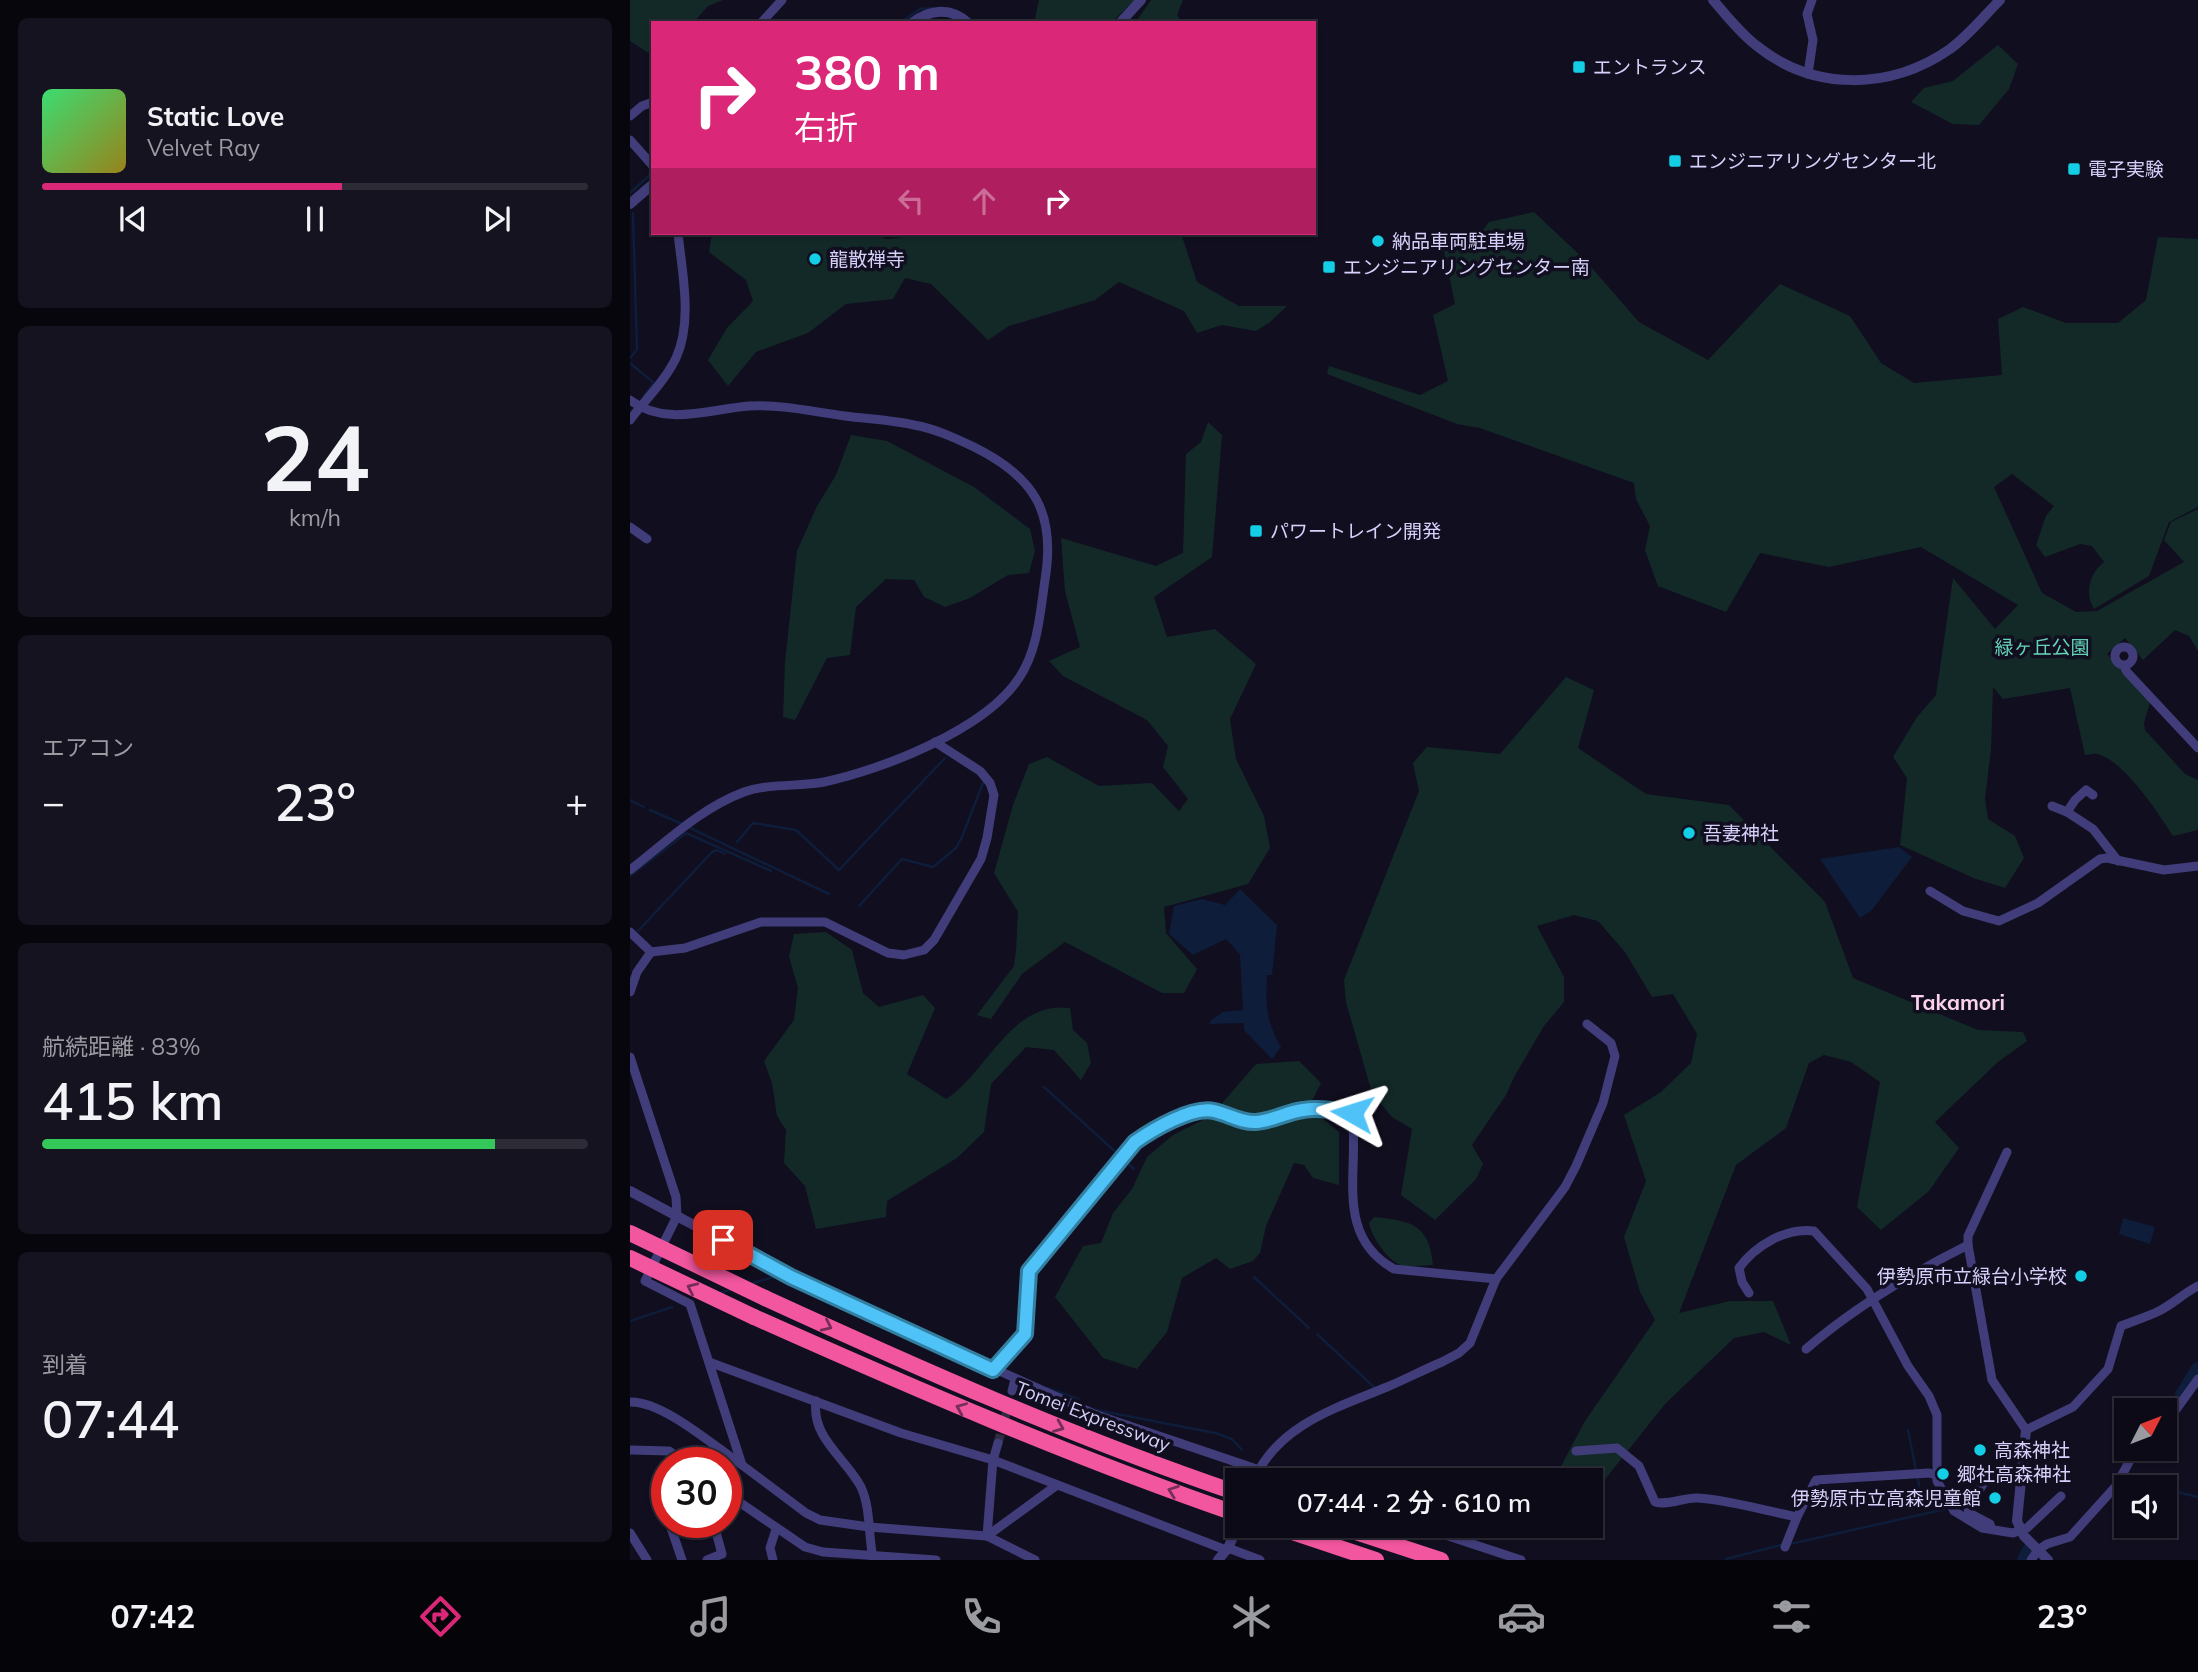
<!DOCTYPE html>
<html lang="ja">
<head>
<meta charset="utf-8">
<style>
  :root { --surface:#0d0a17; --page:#161320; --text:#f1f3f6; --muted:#9a9aa1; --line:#2d2b36; --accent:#db2777 }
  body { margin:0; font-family:Mulish,"Noto Sans JP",sans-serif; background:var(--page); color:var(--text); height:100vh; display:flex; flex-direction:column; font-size:26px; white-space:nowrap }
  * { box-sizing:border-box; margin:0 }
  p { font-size:23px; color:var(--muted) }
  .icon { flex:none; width:38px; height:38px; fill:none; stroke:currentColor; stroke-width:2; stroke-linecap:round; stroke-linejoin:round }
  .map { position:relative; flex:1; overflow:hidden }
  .side { display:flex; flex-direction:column; gap:18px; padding:18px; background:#07060d; width:630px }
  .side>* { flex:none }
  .guide { position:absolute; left:21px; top:21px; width:665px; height:214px; border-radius:0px; box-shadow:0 2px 5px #0004,0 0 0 2px var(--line); background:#db2777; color:#fff; overflow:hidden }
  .needle { width:46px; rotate:48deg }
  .buttons { position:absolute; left:1484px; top:1398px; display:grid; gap:14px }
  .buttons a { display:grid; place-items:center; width:63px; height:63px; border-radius:0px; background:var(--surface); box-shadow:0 2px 5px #0004,0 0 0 2px var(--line); font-size:35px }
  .speed { position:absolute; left:21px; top:1447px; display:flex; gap:14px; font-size:35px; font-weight:700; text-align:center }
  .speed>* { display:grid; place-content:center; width:91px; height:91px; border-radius:50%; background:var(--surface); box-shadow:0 2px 5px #0004,0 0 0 2px var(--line); line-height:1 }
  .speed .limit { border:10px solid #d22; background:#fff; color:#111 }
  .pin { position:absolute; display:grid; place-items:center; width:60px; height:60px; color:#fff; margin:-30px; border-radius:14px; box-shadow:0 4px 10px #0006 }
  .me { position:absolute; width:77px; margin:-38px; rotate:276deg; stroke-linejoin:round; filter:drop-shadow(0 0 5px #0008) }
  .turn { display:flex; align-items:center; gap:24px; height:147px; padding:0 28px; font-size:32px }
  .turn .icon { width:91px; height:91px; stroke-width:2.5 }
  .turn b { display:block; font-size:49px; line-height:60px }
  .lanes { display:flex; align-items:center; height:66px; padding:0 28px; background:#0003; justify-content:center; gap:35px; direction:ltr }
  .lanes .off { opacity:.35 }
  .big { font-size:52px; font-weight:600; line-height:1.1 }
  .side .card { flex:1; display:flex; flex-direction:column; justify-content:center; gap:10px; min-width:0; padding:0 24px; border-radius:10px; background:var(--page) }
  .side .dial { align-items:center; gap:0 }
  .dial b { font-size:91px; line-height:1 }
  .song { display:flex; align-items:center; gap:21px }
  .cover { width:84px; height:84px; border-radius:10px; background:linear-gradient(135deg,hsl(140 70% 55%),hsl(50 70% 35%)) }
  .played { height:7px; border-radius:4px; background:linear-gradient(90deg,var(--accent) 55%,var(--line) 55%) }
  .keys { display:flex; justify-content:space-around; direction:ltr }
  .heat { display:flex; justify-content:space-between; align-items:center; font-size:38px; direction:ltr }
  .charge { height:10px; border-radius:5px; background:linear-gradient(90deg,#34c759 83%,var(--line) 0) }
  .trip { position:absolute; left:595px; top:1468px; width:378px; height:70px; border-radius:0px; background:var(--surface); box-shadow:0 2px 5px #0004,0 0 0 2px var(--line); font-weight:600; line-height:70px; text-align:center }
  .tabs { display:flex; height:112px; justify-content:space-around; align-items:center; background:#050409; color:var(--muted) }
  .tabs .icon { width:49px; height:49px }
  .tabs .active { color:var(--accent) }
  .tabs b { font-size:32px; color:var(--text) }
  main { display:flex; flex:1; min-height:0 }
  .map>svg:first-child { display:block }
</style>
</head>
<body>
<main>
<section class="side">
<div class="card">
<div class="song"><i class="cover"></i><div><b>Static Love</b><p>Velvet Ray</p></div></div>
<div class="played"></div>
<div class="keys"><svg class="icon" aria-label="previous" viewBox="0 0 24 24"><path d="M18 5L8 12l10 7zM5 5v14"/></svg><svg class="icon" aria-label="pause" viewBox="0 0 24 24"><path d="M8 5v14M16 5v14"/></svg><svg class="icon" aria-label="next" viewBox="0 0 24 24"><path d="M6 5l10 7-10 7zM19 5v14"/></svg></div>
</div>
<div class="card dial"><b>24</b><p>km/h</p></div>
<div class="card"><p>エアコン</p>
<div class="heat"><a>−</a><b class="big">23°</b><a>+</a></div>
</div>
<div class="card"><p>航続距離 · 83%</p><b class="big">415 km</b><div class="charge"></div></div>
<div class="card"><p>到着</p><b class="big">07:44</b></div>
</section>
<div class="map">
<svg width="1568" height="1560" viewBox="0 0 1568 1560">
  <rect width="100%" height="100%" fill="#110e1f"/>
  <g fill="#122928">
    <path d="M0 0H93L78 6 63 23H23V50L17 52 0 41Z"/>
    <path d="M409 0H505L481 23H404Z"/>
    <path d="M521 0H553L547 15 553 23H505Z"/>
    <path d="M1368 45 1388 64 1379 89 1349 125 1323 124 1281 102 1294 88 1323 81Z"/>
    <path d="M904 212 955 260 1009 322 1078 360 1150 284 1220 316 1251 363 1284 383 1372 375 1368 319 1393 307 1436 323H1488L1516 300 1528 237 1568 239V507L1539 522 1519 576 1464 609C1454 593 1460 573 1474 562L1462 546 1450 544 1415 557 1406 545 1416 516 1424 506 1382 474 1364 487 1412 593 1446 612 1467 611 1554 562 1534 540 1541 522 1568 509V651L1559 636 1545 630 1513 660 1495 638 1477 654 1520 702 1514 723 1515 730 1555 774 1568 780V830L1543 836C1529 814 1493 759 1467 754 1463 753 1459 755 1455 755L1440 688 1373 699 1363 687 1361 749 1355 799 1358 819 1385 836 1394 858 1375 888 1346 879 1270 845 1277 778 1263 757 1287 717 1306 695 1323 578 1365 629 1388 605 1291 547 1199 567 1130 553 1096 612 1028 586 1015 550 1020 526 1006 499 1004 483 850 428 827 424 697 374 699 366 790 395 818 381 803 315 825 304 814 251 842 245 859 222Z"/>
    <path d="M82 233H244L256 239 311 233H551L567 282 609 306H657L639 323 626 331 592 325 567 333 554 311 489 282 465 300 379 326 358 340 301 284 275 278 263 299 216 304 178 333 126 352 98 386 78 360 97 328 123 301 116 280 79 252Z"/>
    <path d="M578 422 592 435 582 557 524 597 537 637 585 629 626 664 600 719 606 759 634 816 640 848 618 884 534 907 536 933 567 969 554 993H532L435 942 392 974 361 1019 347 1015 384 966 386 951 388 912 364 873 383 805 399 764 417 757 469 786 522 783 549 811 558 799 533 767 538 746 517 720 433 676 419 661 450 647 435 591 431 538 526 566 553 553 556 454 571 442Z"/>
    <path d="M221 435 257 441 344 487 400 529 405 551 399 573 378 575 340 598 315 607 294 597 284 580 256 579 226 607 220 655 197 658 165 720 153 717 155 662 167 551 187 506 206 475Z"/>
    <path d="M936 677 964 690 948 748 1016 794 1099 805 1195 902 1223 978 1348 1030 1393 1032 1397 1041 1368 1062 1305 1122 1329 1148 1299 1191 1251 1230 1227 1207 1250 1082 1221 1062 1194 1055 1179 1063 1156 1128 1106 1165 1049 1313 1100 1301H1143L1161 1345 1134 1332 1104 1338 1035 1404 969 1487 961 1488V1480H934L929 1470 955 1421 1025 1320 1010 1292 994 1237 1016 1181 994 1115 1031 1092 1061 1063 1067 1034 1043 994 1022 997 995 952 968 921 944 915 907 926 934 977V1002L914 1026 884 1077 876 1095 842 1145 853 1164 846 1179 805 1220 771 1195 782 1129 762 1117 742 1093 716 1002 714 980 789 791 783 763 797 747 870 754Z"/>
    <path d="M196 932 222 950 233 993 249 1007 293 995 305 1008 277 1074 316 1099C357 1073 381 1000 440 1008L443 1030 457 1043 461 1063 451 1080 424 1050 396 1047 361 1084 354 1132 327 1158 257 1201 256 1217 186 1229 175 1186 154 1163 156 1130 147 1116 142 1083 134 1061 164 1020 168 988 159 957 164 934Z"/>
    <path d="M669 1061 691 1083 679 1107 709 1132V1185L683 1178 674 1165 664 1163 636 1226 630 1253 623 1261 600 1269 586 1258 552 1278 537 1332 507 1369 473 1358 425 1297 453 1246 471 1243 483 1213 502 1189 517 1157 543 1135 581 1116 626 1064Z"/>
    <path d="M744 1217C780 1221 799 1223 803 1265 794 1265 783 1267 774 1266 759 1263 742 1238 739 1223Z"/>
  </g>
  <g fill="#0d1d3a">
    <path d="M1269 847 1282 857 1241 911 1230 918 1190 859Z"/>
    <path d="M610 889 647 925 642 975H637C636 1008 635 1017 651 1047L642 1059 614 1030V1023L580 1024V1021L593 1012 613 1010 610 955 596 939 563 955 539 934 544 906 572 899 595 905Z"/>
    <path d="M1493 1218 1525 1227 1520 1244 1489 1234Z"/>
  </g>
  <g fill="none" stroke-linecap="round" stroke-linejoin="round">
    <g stroke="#0d1d3a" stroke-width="2.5">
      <path d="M270 23 290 9 302 8"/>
      <path d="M0 193 22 173"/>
      <path d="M0 358 7 350 3 213"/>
      <path d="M0 363 24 383 13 397"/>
      <path d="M0 800 14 807"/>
      <path d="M20 810 52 824"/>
      <path d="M58 827 199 894"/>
      <path d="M107 842 123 823 166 830 209 870 315 758"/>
      <path d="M0 876 56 833 141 871"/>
      <path d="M229 906 272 859 303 867 326 848 332 837 353 783"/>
      <path d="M8 931 82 852 87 850 95 854"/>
      <path d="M414 1087 490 1156"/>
      <path d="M495 1161 504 1169"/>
      <path d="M624 1277 679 1328"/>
      <path d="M120 1284 150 1275"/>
      <path d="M90 1293 103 1289"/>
      <path d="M0 1321 42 1307"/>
      <path d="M687 1334 744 1387"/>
      <path d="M417 1388 448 1399 450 1404"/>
      <path d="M466 1410 585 1433 602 1439 612 1450"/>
      <path d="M1278 1430 1286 1470"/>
      <path d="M1288 1478 1292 1508"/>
      <path d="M1483 1478 1529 1488"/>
      <path d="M1535 1489 1568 1497"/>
      <path d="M1160 1544 1316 1509"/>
      <path d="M1096 1559 1151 1545"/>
    </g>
    <g stroke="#0d1d3a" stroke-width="16">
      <path d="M1553 1395 1568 1370"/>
      <path d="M1395 1560 1400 1550"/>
    </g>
    <path stroke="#2f2b40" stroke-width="9" stroke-dasharray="9 4.5" stroke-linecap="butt" d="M368 1443 379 1403"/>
    <g stroke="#403d7a" stroke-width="9">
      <path d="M131 23 152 0"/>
      <path d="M1178 74 1183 40 1177 14 1182 0"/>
      <path d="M0 116 12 106 23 102"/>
      <path d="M0 140 23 166"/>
      <path d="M0 400C35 427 80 409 119 406 151 404 184 412 215 416 238 419 262 420 284 425 306 429 325 438 344 447 405 477 426 513 415 580 410 613 408 650 389 678 356 729 252 770 194 782 168 787 140 783 114 792 71 808 36 842 0 870"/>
      <path d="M0 420C15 400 35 381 46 358 63 321 52 272 48 233"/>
      <path d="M0 527 17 539"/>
      <circle cx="1494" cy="656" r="9"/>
      <path d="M1494 666 1497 672 1568 748"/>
      <path d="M1463 795 1456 790 1445 800 1437 812 1463 829 1488 861"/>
      <path d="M1422 806 1437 812"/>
      <path d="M1300 891 1333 911 1369 921 1408 903 1470 859 1477 858 1534 870 1568 866"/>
      <path d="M0 932 21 952 55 948 131 922H195L258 953 274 955 294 950 304 940 351 859 357 838 364 795 360 783 350 771 305 742"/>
      <path d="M0 992 7 972 21 952"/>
      <path d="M0 1057 46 1197 47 1216 15 1281 60 1304 112 1465 176 1513 190 1520 239 1527 357 1536 405 1560"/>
      <path d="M1377 1152 1338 1236V1245L1362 1380 1396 1430 1443 1407 1478 1369 1491 1326C1503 1321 1517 1317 1529 1311 1543 1304 1554 1293 1568 1286"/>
      <path d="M161 1277 467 1415 659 1480"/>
      <path d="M1119 1293 1112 1282 1109 1268C1125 1246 1156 1227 1184 1231L1237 1289 1278 1366 1299 1396 1307 1415V1481L1324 1511 1352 1528 1383 1533 1397 1528 1431 1496"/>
      <path d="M1176 1349C1225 1307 1280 1274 1338 1245"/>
      <path d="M79 1362 271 1433 363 1460 596 1550"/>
      <path d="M364 1370 395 1334 399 1271 505 1142C522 1130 562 1106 584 1111 598 1114 612 1123 626 1122 642 1121 657 1112 673 1110 689 1107 706 1111 722 1113 730 1169 703 1235 764 1269L866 1279"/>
      <path d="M382 1391 385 1379"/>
      <path d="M186 1401C181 1438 216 1458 231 1487 241 1509 238 1535 243 1558"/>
      <path d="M0 1402C33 1401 84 1446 112 1465"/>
      <path d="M1535 1425 1568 1379"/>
      <path d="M0 1450 39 1451 56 1463"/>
      <path d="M946 1451 987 1448 1009 1466 1025 1502C1038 1506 1054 1497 1068 1498 1100 1500 1136 1511 1167 1517"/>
      <path d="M1352 1469 1353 1484 1338 1508 1339 1513 1360 1524 1361 1528"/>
      <path d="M624 1480C648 1425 706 1408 757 1387 776 1379 793 1370 812 1362L829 1353 840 1343 866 1279 935 1187 946 1166 973 1103 985 1056 981 1043 957 1024"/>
      <path d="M37 1484 29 1494 37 1515"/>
      <path d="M96 1493 175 1547 193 1552 306 1560"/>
      <path d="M96 1518 108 1502"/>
      <path d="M39 1522 52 1560"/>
      <path d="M788 1526 891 1560"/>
      <path d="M0 1533 17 1560"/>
      <path d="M357 1536 363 1460 368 1443"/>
      <path d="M357 1536 427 1485"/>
      <path d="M1155 1547 1167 1517 1186 1480 1299 1473 1306 1475"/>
      <path d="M598 1548 630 1560"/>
      <path d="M77 1560 92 1554 86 1532 93 1522"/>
      <path d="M143 1560 140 1548 146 1529"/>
      <path d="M1401 1560 1408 1550 1417 1544 1440 1537 1486 1486 1506 1449"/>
    </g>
    <g stroke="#403d7a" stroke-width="10">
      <path d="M1083 0C1097 16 1110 33 1127 46 1184 92 1261 90 1320 49 1339 35 1354 16 1370 0"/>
      <path d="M282 23C300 9 321 7 338 23"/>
      <path d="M490 23 511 0"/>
      <path d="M0 204 23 184"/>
      <path d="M0 1191 161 1277"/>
      <path d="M1396 1430 1387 1521 1394 1536 1418 1560"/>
      <path d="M588 1560 598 1548 608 1526"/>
    </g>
    <g stroke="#f1569f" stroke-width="16">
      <path d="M135 1298C290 1369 445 1438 607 1493"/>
      <path d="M124 1317C283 1388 442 1457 607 1514"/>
      <path d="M644 1526 746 1560"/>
      <path d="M707 1526 811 1560"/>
    </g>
    <g stroke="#f1569f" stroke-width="16">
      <path d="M0 1233 135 1298"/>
      <path d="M0 1258 124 1317"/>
    </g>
  </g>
  <defs><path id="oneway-chevron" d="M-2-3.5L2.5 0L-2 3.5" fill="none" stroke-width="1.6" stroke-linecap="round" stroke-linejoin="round" transform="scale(1.75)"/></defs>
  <g stroke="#762e59">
    <use href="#oneway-chevron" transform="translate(62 1288) rotate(-155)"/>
    <use href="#oneway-chevron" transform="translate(197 1326) rotate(25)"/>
    <use href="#oneway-chevron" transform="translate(331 1408) rotate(-157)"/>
    <use href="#oneway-chevron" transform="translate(429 1427) rotate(22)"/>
    <use href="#oneway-chevron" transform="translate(543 1491) rotate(-160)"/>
  </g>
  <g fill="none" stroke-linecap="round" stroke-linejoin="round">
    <defs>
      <path id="route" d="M93 1240 161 1277 363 1370 395 1334 399 1271 505 1142C522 1130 562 1106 584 1111 598 1114 612 1123 626 1122 642 1121 657 1112 673 1110 689 1107 706 1111 722 1113"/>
    </defs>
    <use href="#route" stroke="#337fa1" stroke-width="18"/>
    <use href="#route" stroke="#4fc3f7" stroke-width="12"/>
  </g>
  <g fill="#13cee4" stroke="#110e1f" stroke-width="2.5">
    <rect x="942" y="60" width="14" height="14" rx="3.5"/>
    <rect x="1038" y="154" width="14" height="14" rx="3.5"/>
    <rect x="1437" y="162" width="14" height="14" rx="3.5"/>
    <circle cx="748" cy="241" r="7"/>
    <circle cx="185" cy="259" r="7"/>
    <rect x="692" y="260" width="14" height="14" rx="3.5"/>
    <rect x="619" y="524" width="14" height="14" rx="3.5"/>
    <circle cx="1059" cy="833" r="7"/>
    <circle cx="1451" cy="1276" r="7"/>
    <circle cx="1350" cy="1450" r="7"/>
    <circle cx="1313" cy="1474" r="7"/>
    <circle cx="1365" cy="1498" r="7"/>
  </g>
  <g text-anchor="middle" stroke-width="7" stroke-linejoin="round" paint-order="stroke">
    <g font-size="19" fill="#d6d1fb" stroke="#110e1f" text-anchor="start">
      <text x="963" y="74">エントランス</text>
      <text x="1059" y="168">エンジニアリングセンター北</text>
      <text x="1458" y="176">電子実験</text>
      <text x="762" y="248">納品車両駐車場</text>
      <text x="199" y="266">龍散禅寺</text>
      <text x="713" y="274">エンジニアリングセンター南</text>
      <text x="640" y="538">パワートレイン開発</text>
      <text x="1073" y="840">吾妻神社</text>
      <text x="1437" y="1283" text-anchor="end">伊勢原市立緑台小学校</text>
      <text x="1364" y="1457">高森神社</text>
      <text x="1327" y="1481">郷社高森神社</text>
      <text x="1351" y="1505" text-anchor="end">伊勢原市立高森児童館</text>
    </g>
    <g font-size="19" fill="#63d4b9" stroke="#110e1f">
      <text x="1412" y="654">緑ヶ丘公園</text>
    </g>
    <g font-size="19" fill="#d6d1fb" stroke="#110e1f">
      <text transform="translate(463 1416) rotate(21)" y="7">Tomei Expressway</text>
    </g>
    <g font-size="21" font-weight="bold" fill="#fbd2ec" stroke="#110e1f">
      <text x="1328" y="1010">Takamori</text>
    </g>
  </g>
</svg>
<div class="buttons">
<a><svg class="needle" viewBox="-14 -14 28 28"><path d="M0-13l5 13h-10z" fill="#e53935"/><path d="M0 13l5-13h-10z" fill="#9a9aa1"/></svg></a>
<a><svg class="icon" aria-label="sound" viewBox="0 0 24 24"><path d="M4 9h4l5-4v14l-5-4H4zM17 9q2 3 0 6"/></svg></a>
</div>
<div class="speed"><div class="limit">30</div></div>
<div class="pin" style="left:93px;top:1240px;background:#d93025"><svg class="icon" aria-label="arrive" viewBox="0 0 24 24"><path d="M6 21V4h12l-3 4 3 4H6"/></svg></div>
<svg class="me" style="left:722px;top:1113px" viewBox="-20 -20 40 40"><path d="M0-17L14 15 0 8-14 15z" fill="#4fc3f7" stroke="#fff" stroke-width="4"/></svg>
<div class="trip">07:44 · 2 分 · 610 m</div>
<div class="guide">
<div class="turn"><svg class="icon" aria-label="right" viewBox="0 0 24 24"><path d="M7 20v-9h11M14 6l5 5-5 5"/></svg><div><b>380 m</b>右折</div></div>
<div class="lanes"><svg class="icon off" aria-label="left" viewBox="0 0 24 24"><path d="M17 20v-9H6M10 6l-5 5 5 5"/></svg><svg class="icon off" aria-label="ahead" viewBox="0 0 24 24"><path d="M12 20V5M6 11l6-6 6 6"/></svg><svg class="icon" aria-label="right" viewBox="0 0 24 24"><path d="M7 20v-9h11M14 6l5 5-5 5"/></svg></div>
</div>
</div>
</main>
<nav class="tabs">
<b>07:42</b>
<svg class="icon active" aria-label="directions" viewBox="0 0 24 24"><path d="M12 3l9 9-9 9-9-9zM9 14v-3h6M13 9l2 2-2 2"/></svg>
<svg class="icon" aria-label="music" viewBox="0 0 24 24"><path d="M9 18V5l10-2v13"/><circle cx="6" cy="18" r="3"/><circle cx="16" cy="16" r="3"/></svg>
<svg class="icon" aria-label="phone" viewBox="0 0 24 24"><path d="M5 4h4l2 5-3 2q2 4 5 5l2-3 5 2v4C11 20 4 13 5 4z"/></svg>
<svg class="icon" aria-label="climate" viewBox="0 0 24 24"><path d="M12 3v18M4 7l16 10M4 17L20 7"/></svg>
<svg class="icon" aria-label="car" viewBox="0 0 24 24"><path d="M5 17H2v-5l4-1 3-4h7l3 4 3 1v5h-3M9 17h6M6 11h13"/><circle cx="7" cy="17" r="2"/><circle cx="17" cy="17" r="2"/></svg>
<svg class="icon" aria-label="filters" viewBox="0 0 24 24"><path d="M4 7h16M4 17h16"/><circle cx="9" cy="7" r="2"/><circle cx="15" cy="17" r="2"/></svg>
<b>23°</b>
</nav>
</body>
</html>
